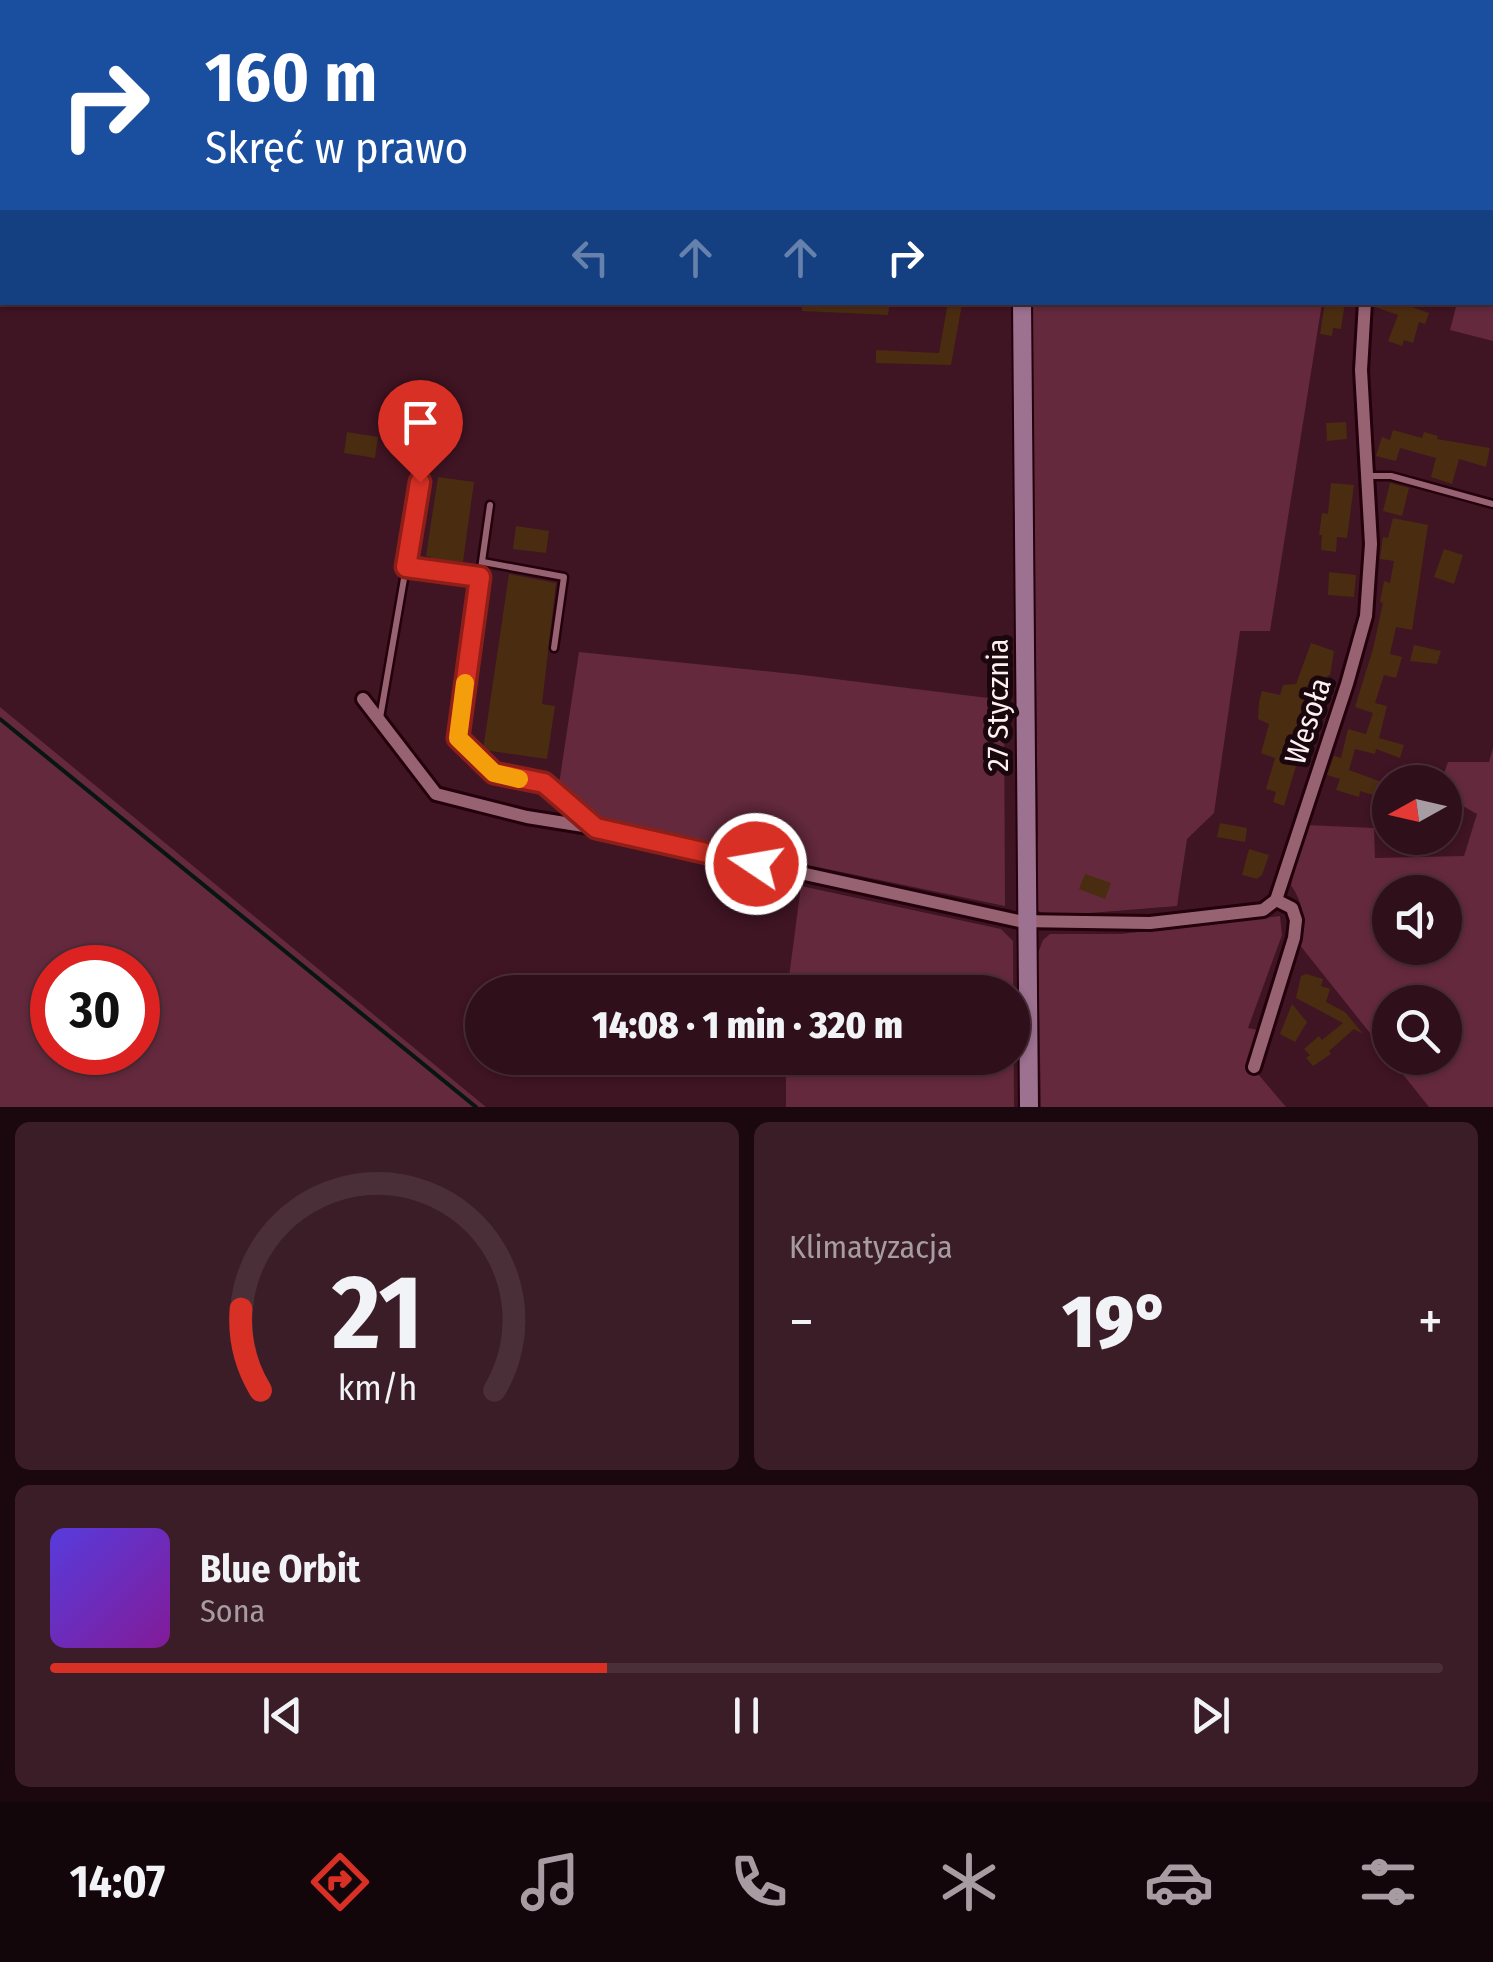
<!DOCTYPE html>
<html lang="pl">
<head>
<meta charset="utf-8">
<style>
  :root { --surface:#2f0f1a; --page:#3b1d27; --text:#f1f3f6; --muted:#a79ca2; --line:#4a2f39; --accent:#d93025 }
  body { margin:0; font-family:"Fira Sans Condensed",sans-serif; background:var(--page); color:var(--text); height:100vh; display:flex; flex-direction:column; font-size:38px; white-space:nowrap }
  * { box-sizing:border-box; margin:0 }
  p { font-size:32px; color:var(--muted) }
  .icon { flex:none; width:55px; height:55px; fill:none; stroke:currentColor; stroke-width:2; stroke-linecap:round; stroke-linejoin:round }
  .map { position:relative; height:1107px; overflow:hidden }
  .panel { display:flex; flex-direction:column; gap:15px; padding:15px; background:#1a080e; flex:1 }
  .panel>* { flex:none }
  .top-card { position:absolute; left:0px; top:0px; width:1495px; height:305px; box-shadow:0 2px 8px #0004,0 0 0 2px var(--line); background:#1a4fa0; color:#fff; overflow:hidden }
  .needle { width:65px; rotate:262deg }
  .controls { position:absolute; left:1372px; top:765px; display:grid; gap:20px }
  .controls a { display:grid; place-items:center; width:90px; height:90px; border-radius:50%; background:var(--surface); box-shadow:0 2px 8px #0004,0 0 0 2px var(--line); font-size:50px }
  .speed { position:absolute; left:30px; top:945px; display:flex; gap:20px; font-size:50px; font-weight:700; text-align:center }
  .speed>* { display:grid; place-content:center; width:130px; height:130px; border-radius:50%; background:var(--surface); box-shadow:0 2px 8px #0004,0 0 0 2px var(--line); line-height:1 }
  .speed .limit { border:15px solid #d22; background:#fff; color:#111 }
  .pin { position:absolute; display:grid; place-items:center; width:85px; height:85px; color:#fff; margin:-102px -42px; border-radius:50% 50% 50% 0; rotate:-45deg; box-shadow:0 0 10px #0007 }
  .pin .icon { rotate:45deg }
  .me { position:absolute; width:110px; margin:-55px; rotate:282deg; stroke-linejoin:round; filter:drop-shadow(0 0 8px #0008) }
  .turn { display:flex; align-items:center; gap:35px; height:210px; padding:0 40px; font-size:45px }
  .turn .icon { width:130px; height:130px; stroke-width:2.5 }
  .turn b { display:block; font-size:70px; line-height:85px }
  .lanes { display:flex; align-items:center; height:95px; padding:0 40px; background:#0003; justify-content:center; gap:50px; direction:ltr }
  .lanes .off { opacity:.35 }
  .big { font-size:75px; font-weight:800; line-height:1.1 }
  .panel .widget { flex:1; display:flex; flex-direction:column; justify-content:center; gap:15px; min-width:0; padding:0 35px; border-radius:15px; background:var(--page) }
  .panel .dial { align-items:center; gap:0 }
  .dial svg { height:260px; overflow:visible; fill:none; stroke:var(--line); stroke-width:7; stroke-linecap:round; text-anchor:middle }
  .dial text { fill:var(--text); stroke:none }
  .song { display:flex; align-items:center; gap:30px }
  .cover { width:120px; height:120px; border-radius:15px; background:linear-gradient(135deg,hsl(250 70% 55%),hsl(290 70% 35%)) }
  .played { height:10px; border-radius:5px; background:linear-gradient(90deg,var(--accent) 40%,var(--line) 40%) }
  .keys { display:flex; justify-content:space-around; direction:ltr }
  .heat { display:flex; justify-content:space-between; align-items:center; font-size:55px; direction:ltr }
  .panel .tiles { flex:1; display:grid; gap:15px; grid-template-columns:1fr 1fr }
  .widget:last-child { grid-column:span 2 }
  .trip { position:absolute; left:465px; top:975px; width:565px; height:100px; border-radius:50px; background:var(--surface); box-shadow:0 2px 8px #0004,0 0 0 2px var(--line); font-weight:800; line-height:100px; text-align:center }
  .menu { display:flex; height:160px; justify-content:space-around; align-items:center; background:#13060a; color:var(--muted) }
  .menu .icon { width:70px; height:70px }
  .menu .current { color:var(--accent) }
  .menu b { font-size:45px; color:var(--text) }
  .map>svg:first-child { display:block }
</style>
</head>
<body>
<div class="map">
<svg width="1493" height="1107" viewBox="0 0 1493 1107">
  <rect width="100%" height="100%" fill="#3f1423"/>
  <g fill="#64293d" fill-rule="evenodd">
    <path d="M0 0H366L2 2V200Z"/>
    <path d="M1493 88V341L1450 330 1457 303 1492 302Z"/>
    <path d="M1031 303H1322L1270 631H1240L1214 813 1187 839 1177 906 1052 916 1042 914 1035 907 1038 830Z"/>
    <path d="M579 652 803 675 1004 700 1005 906 610 824 559 784Z"/>
    <path d="M0 707 486 1107H0ZM52 968H138V1052H52Z"/>
    <path d="M1493 748V1107H1429L1299 944C1305 919 1305 907 1291 885L1306 825 1374 828 1375 858 1464 856 1477 814 1445 796V782H1441L1448 762H1489ZM1390 892H1445V948H1390ZM1390 1002H1445V1058H1390Z"/>
    <path d="M801 886 1001 929 1013 941 1014 1107H786V1058H1012V992H787Z"/>
    <path d="M1280 916 1282 935 1248 1028 1271 1033 1258 1074 1286 1107H1041L1038 953 1043 940 1050 934H1121Z"/>
  </g>
  <g fill="none" stroke-linecap="round" stroke-linejoin="round">
    <path stroke="#081613" stroke-width="4" d="M0 719 476 1107"/>
  </g>
  <g fill="#4a2c11">
    <path d="M802 302H890L888 315 802 311Z"/>
    <path d="M948 302 962 304 951 365 876 363V350L939 353Z"/>
    <path d="M1325 302H1345L1341 329 1333 328 1332 336 1320 334Z"/>
    <path d="M1375 302H1398L1429 313 1425 324 1419 322 1413 343 1404 340 1402 346 1388 341 1398 315 1375 307Z"/>
    <path d="M1346 422 1347 439 1327 441 1326 423Z"/>
    <path d="M1393 430 1422 438 1424 432 1438 436 1437 439 1490 448 1486 467 1459 459 1452 484 1431 477 1436 458 1400 448 1396 461 1376 456 1382 437 1390 440Z"/>
    <path d="M347 432 378 437 375 458 344 453Z"/>
    <path d="M438 477 474 482 463 562 458 561V566L430 562 431 557 426 556Z"/>
    <path d="M1331 483 1354 485 1347 538 1337 537 1336 552 1321 550 1322 535H1319L1322 513 1328 514Z"/>
    <path d="M1390 483 1409 488 1402 516 1383 511Z"/>
    <path d="M1393 518 1428 525 1412 630 1396 627 1390 654 1402 657 1396 678 1384 675 1375 703 1387 706 1379 738 1404 745 1400 758 1376 749 1375 754 1355 749 1349 770 1390 785V800L1360 791 1359 797 1336 790 1340 779 1327 775 1334 756 1341 758 1348 729 1366 734 1373 713 1355 707 1373 649 1383 603 1380 602 1384 581 1390 583 1394 561 1380 559 1383 537 1388 538Z"/>
    <path d="M516 526 549 531 546 553 513 549Z"/>
    <path d="M1444 549 1463 555 1454 584 1434 577Z"/>
    <path d="M1329 572 1356 575 1354 597 1328 595Z"/>
    <path d="M509 574 556 583 542 704 555 706 547 759 483 750Z"/>
    <path d="M1311 643 1334 651 1330 675 1305 687 1322 692 1310 737 1305 736 1284 806 1273 802 1276 792 1266 789 1275 758 1261 753 1269 724 1258 719 1259 702 1262 691 1280 695 1283 685 1296 684Z"/>
    <path d="M1414 645 1441 651 1437 664 1410 661Z"/>
    <path d="M1220 823 1247 828 1245 842 1217 837Z"/>
    <path d="M1249 849 1269 855 1262 875 1257 879 1242 875Z"/>
    <path d="M1085 874 1111 883 1105 899 1079 889Z"/>
    <path d="M1306 974 1323 979 1321 986 1330 989 1326 1002 1345 1012 1363 1034 1354 1029 1329 1051 1331 1054 1313 1066 1306 1058 1310 1055 1304 1049 1319 1036 1322 1040 1343 1023 1296 998 1301 976Z"/>
    <path d="M1292 1004 1307 1022 1295 1042 1280 1034Z"/>
  </g>
  <g fill="none" stroke-linecap="round" stroke-linejoin="round">
    <defs>
      <g id="lane">
        <path d="M1369 476H1391L1493 504"/>
        <path d="M420 482 406 567 480 577"/>
        <path d="M490 505 457 738 494 773 544 783 592 824"/>
        <path d="M483 562 564 577 554 648"/>
        <path d="M380 718 406 567"/>
      </g>
      <g id="street">
        <path d="M1294 0 1295 2"/>
        <path d="M363 699 436 794 527 817 596 828 1019 921 1150 923 1263 910 1276 900 1347 684 1366 616 1371 544 1361 370 1365 302"/>
        <path d="M1254 1067 1294 938 1296 920 1292 908 1276 900"/>
      </g>
      <g id="secondary">
        <path d="M1019 0V2"/>
        <path d="M1022 302 1029 1107"/>
      </g>
    </defs>
    <use href="#lane" stroke="#23000c" stroke-width="11"/>
    <use href="#street" stroke="#23000c" stroke-width="18"/>
    <use href="#secondary" stroke="#23000c" stroke-width="22"/>
    <use href="#lane" stroke="#976372" stroke-width="6"/>
    <use href="#street" stroke="#976372" stroke-width="12"/>
    <use href="#secondary" stroke="#9d7190" stroke-width="18"/>
  </g>
  <g fill="none" stroke-linecap="round" stroke-linejoin="round">
    <defs>
      <path id="route" d="M420 482 406 567 480 577 458 738 494 773 544 783 596 828 756 864"/>
    </defs>
    <use href="#route" stroke="#8d1f18" stroke-width="25"/>
    <use href="#route" stroke="#d93025" stroke-width="18"/>
    <path stroke="#f59e0b" stroke-width="18" d="M465 683 458 738 494 773 519 779"/>
  </g>
  <g text-anchor="middle" stroke-width="10" stroke-linejoin="round" paint-order="stroke">
    <g font-size="30" fill="#fdf0f3" stroke="#1a070d">
      <text transform="translate(998 705) rotate(-90)" y="10">27 Stycznia</text>
      <text transform="translate(1308 721) rotate(-72)" y="10">Wesoła</text>
    </g>
  </g>
</svg>
<div class="controls">
<a><svg class="needle" viewBox="-14 -14 28 28"><path d="M0-13l5 13h-10z" fill="#e53935"/><path d="M0 13l5-13h-10z" fill="#a79ca2"/></svg></a>
<a><svg class="icon" aria-label="sound" viewBox="0 0 24 24"><path d="M4 9h4l5-4v14l-5-4H4zM17 9q2 3 0 6"/></svg></a>
<a><svg class="icon" aria-label="search" viewBox="0 0 24 24"><circle cx="10" cy="10" r="6"/><path d="M15 15l6 6"/></svg></a>
</div>
<div class="speed"><div class="limit">30</div></div>
<div class="pin" style="left:420px;top:482px;background:#d93025"><svg class="icon" aria-label="arrive" viewBox="0 0 24 24"><path d="M6 21V4h12l-3 4 3 4H6"/></svg></div>
<svg class="me" style="left:756px;top:864px" viewBox="-20 -20 40 40"><circle r="17" fill="#d93025" stroke="#fff" stroke-width="3"/><path d="M0-11L8 9 0 5-8 9z" fill="#fff"/></svg>
<div class="trip">14:08 · 1 min · 320 m</div>
<div class="top-card">
<div class="turn"><svg class="icon" aria-label="right" viewBox="0 0 24 24"><path d="M7 20v-9h11M14 6l5 5-5 5"/></svg><div><b>160 m</b>Skręć w prawo</div></div>
<div class="lanes"><svg class="icon off" aria-label="left" viewBox="0 0 24 24"><path d="M17 20v-9H6M10 6l-5 5 5 5"/></svg><svg class="icon off" aria-label="ahead" viewBox="0 0 24 24"><path d="M12 20V5M6 11l6-6 6 6"/></svg><svg class="icon off" aria-label="ahead" viewBox="0 0 24 24"><path d="M12 20V5M6 11l6-6 6 6"/></svg><svg class="icon" aria-label="right" viewBox="0 0 24 24"><path d="M7 20v-9h11M14 6l5 5-5 5"/></svg></div>
</div>
</div>
<section class="panel">
<div class="tiles">
<div class="widget dial"><svg viewBox="0 0 100 80">
<path d="M14 69A42 42 0 1 1 86 69"/>
<path d="M14 69A42 42 0 0 1 8 44" stroke="#d93025"/>
<text x="50" y="56" font-size="32" font-weight="700">21</text>
<text x="50" y="72" font-size="11">km/h</text>
</svg></div>
<div class="widget"><p>Klimatyzacja</p>
<div class="heat"><a>−</a><b class="big">19°</b><a>+</a></div>
</div>
<div class="widget">
<div class="song"><i class="cover"></i><div><b>Blue Orbit</b><p>Sona</p></div></div>
<div class="played"></div>
<div class="keys"><svg class="icon" aria-label="previous" viewBox="0 0 24 24"><path d="M18 5L8 12l10 7zM5 5v14"/></svg><svg class="icon" aria-label="pause" viewBox="0 0 24 24"><path d="M8 5v14M16 5v14"/></svg><svg class="icon" aria-label="next" viewBox="0 0 24 24"><path d="M6 5l10 7-10 7zM19 5v14"/></svg></div>
</div>
</div>
</section>
<nav class="menu">
<b>14:07</b>
<svg class="icon current" aria-label="directions" viewBox="0 0 24 24"><path d="M12 3l9 9-9 9-9-9zM9 14v-3h6M13 9l2 2-2 2"/></svg>
<svg class="icon" aria-label="music" viewBox="0 0 24 24"><path d="M9 18V5l10-2v13"/><circle cx="6" cy="18" r="3"/><circle cx="16" cy="16" r="3"/></svg>
<svg class="icon" aria-label="phone" viewBox="0 0 24 24"><path d="M5 4h4l2 5-3 2q2 4 5 5l2-3 5 2v4C11 20 4 13 5 4z"/></svg>
<svg class="icon" aria-label="climate" viewBox="0 0 24 24"><path d="M12 3v18M4 7l16 10M4 17L20 7"/></svg>
<svg class="icon" aria-label="car" viewBox="0 0 24 24"><path d="M5 17H2v-5l4-1 3-4h7l3 4 3 1v5h-3M9 17h6M6 11h13"/><circle cx="7" cy="17" r="2"/><circle cx="17" cy="17" r="2"/></svg>
<svg class="icon" aria-label="filters" viewBox="0 0 24 24"><path d="M4 7h16M4 17h16"/><circle cx="9" cy="7" r="2"/><circle cx="15" cy="17" r="2"/></svg>
</nav>
</body>
</html>
